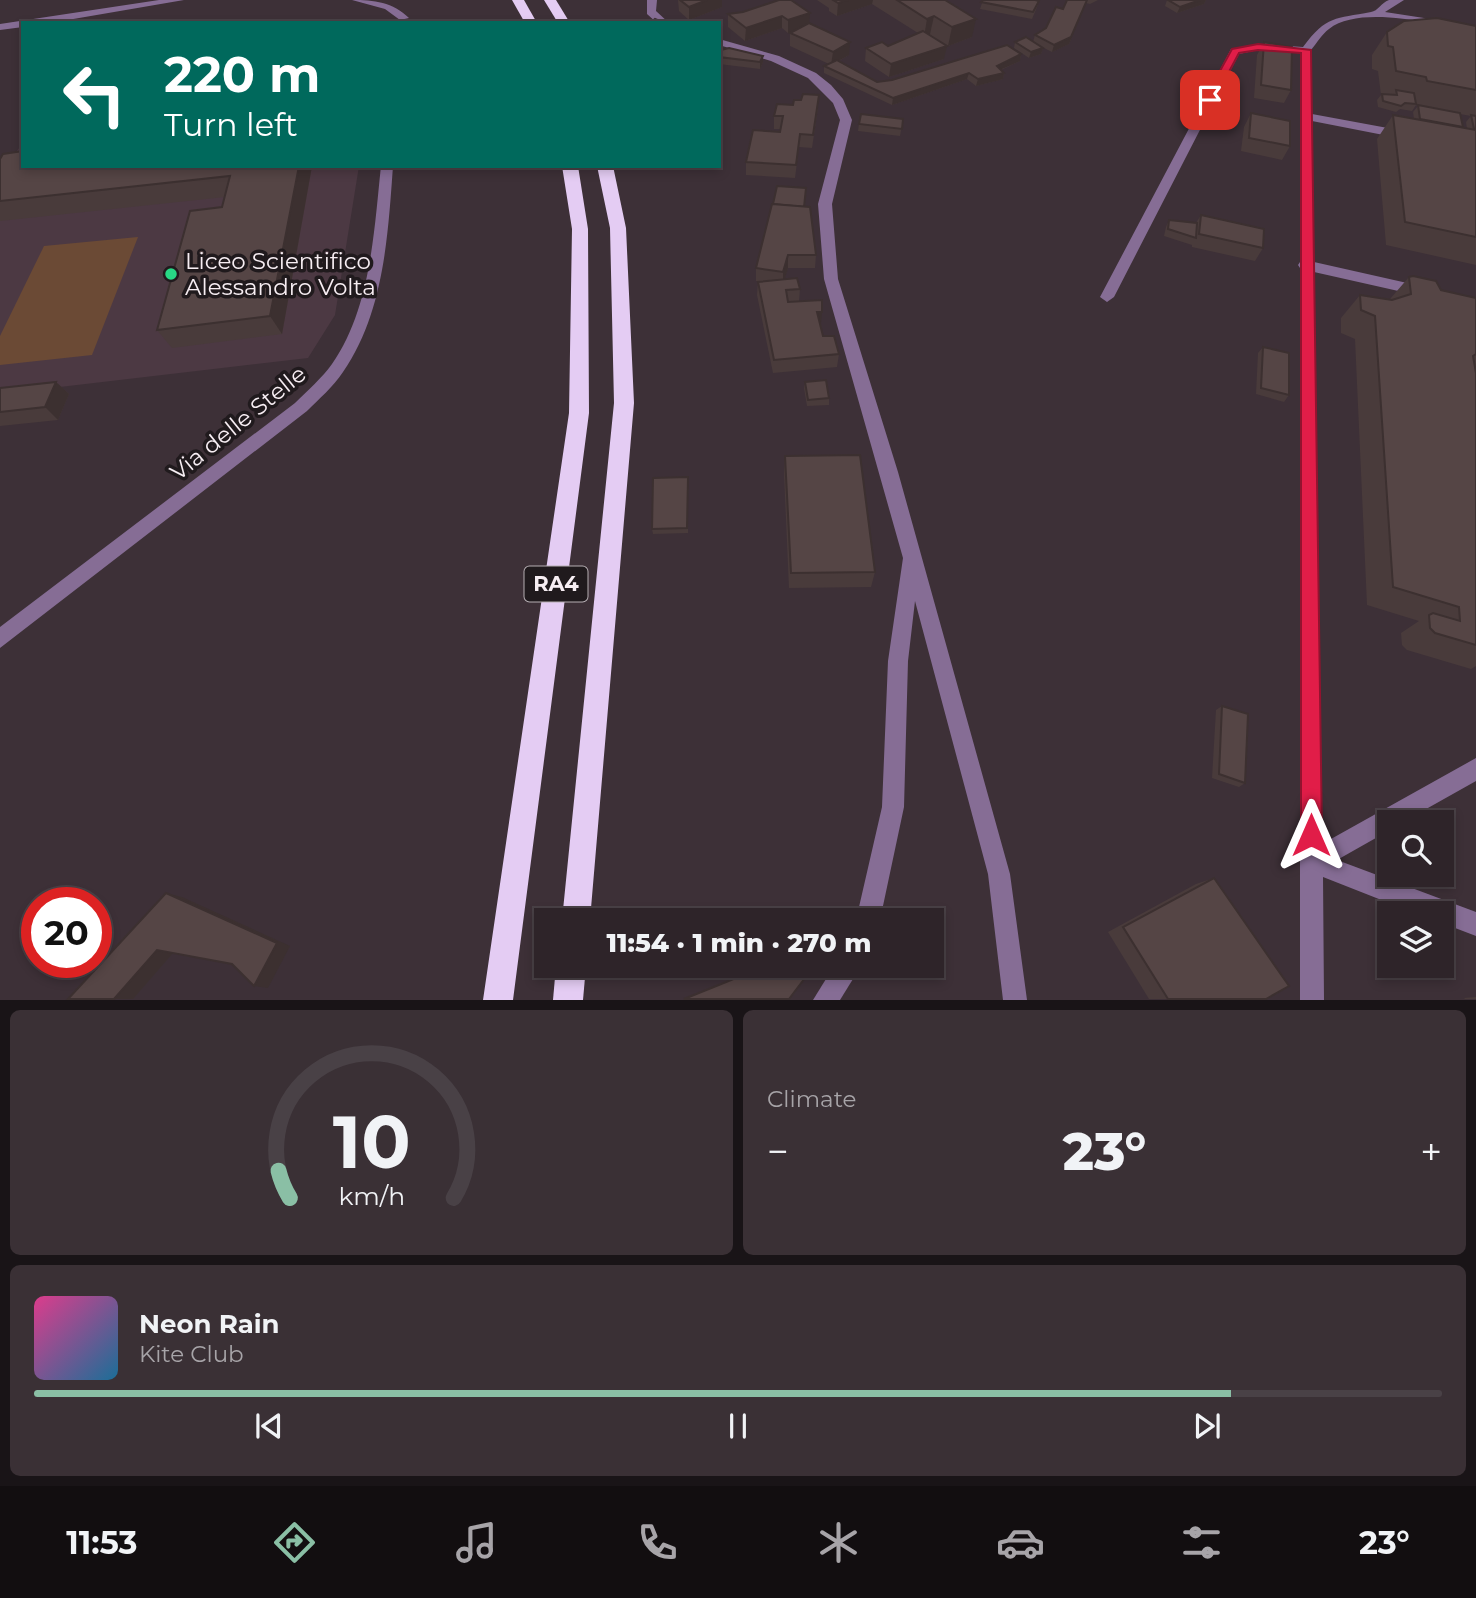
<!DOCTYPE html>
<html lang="en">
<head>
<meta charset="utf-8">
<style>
  :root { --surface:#2e2429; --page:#3a3035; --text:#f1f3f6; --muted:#a7a4a8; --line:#494146; --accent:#8abfa5 }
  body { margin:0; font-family:Montserrat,sans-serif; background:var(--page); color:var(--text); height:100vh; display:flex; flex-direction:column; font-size:26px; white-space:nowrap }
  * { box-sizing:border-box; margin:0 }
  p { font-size:23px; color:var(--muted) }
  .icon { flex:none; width:38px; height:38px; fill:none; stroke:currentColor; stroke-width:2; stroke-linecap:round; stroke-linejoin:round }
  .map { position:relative; height:1000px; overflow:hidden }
  .drawer { display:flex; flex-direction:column; gap:10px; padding:10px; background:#191417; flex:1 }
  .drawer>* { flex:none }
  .hud { position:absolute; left:21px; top:21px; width:700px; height:147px; border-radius:0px; box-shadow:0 4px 10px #0003,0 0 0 2px var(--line); background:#00695c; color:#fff; overflow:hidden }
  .buttons { position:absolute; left:1377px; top:810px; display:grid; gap:14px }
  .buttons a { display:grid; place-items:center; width:77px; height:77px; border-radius:0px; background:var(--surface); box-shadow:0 4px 10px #0003,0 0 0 2px var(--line); font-size:35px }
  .speed { position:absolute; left:21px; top:887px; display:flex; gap:14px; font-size:35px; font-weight:700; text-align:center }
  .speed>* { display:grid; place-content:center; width:91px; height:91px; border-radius:50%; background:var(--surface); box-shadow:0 4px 10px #0003,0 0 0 2px var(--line); line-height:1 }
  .speed .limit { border:10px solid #d22; background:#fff; color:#111 }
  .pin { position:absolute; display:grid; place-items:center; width:60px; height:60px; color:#fff; margin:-30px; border-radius:14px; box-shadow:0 4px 10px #0006 }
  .me { position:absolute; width:77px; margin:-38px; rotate:0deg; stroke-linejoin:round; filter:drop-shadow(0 0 5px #0008) }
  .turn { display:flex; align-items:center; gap:24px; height:147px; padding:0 28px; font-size:32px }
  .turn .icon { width:91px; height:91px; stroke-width:2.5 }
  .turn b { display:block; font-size:49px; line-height:60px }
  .big { font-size:52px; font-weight:800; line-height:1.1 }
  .drawer .widget { flex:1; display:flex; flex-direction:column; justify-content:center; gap:10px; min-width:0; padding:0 24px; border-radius:10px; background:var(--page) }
  .drawer .dial { align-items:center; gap:0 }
  .dial svg { height:182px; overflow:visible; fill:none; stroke:var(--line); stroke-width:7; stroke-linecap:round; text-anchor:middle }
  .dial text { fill:var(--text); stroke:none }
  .song { display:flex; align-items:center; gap:21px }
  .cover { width:84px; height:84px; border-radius:10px; background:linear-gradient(135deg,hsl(330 70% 55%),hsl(200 70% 35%)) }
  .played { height:7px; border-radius:4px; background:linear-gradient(90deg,var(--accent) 85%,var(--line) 85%) }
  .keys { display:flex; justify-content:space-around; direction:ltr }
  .heat { display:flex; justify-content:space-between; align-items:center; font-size:38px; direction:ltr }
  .drawer .tiles { flex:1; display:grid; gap:10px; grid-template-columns:1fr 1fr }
  .widget:last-child { grid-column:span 2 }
  .trip { position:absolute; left:534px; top:908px; width:410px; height:70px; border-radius:0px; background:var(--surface); box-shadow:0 4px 10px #0003,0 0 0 2px var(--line); font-weight:800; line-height:70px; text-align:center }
  .dock { display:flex; height:112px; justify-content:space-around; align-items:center; background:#120e10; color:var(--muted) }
  .dock .icon { width:49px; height:49px }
  .dock .on { color:var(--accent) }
  .dock b { font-size:32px; color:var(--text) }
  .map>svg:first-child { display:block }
</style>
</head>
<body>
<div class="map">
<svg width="1476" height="1000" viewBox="0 0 1476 1000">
  <rect width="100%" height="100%" fill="#3d3037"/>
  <path fill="#4c3943" d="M23 143V166H359L335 315 308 358 0 394V173Z"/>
  <path fill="#6b4a35" d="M138 237 92 355 0 365V336L44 246Z"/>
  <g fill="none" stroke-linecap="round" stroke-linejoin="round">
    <g fill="#866d95" fill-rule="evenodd">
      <path d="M159 0H184L50 23H23V27L0 30V24Z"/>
      <path d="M352 0C374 0 393 2 409 18L400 20 385 9Z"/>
      <path d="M647 0H657L656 11 669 23H657L647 14Z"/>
      <path d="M1389 0H1404L1385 12 1476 26V32C1438 25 1361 4 1329 29 1322 34 1317 43 1311 50L1312 114 1404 131 1410 135 1404 139 1312 121 1314 262 1425 287 1432 292 1425 297 1314 272 1322 844 1476 758V781L1403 822H1390V830L1337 860 1476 912V936L1442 923V914H1417L1323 877 1324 1000H1300V268L1298 265 1300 262 1301 53 1258 50 1239 54 1114 297 1107 302 1100 297 1231 49 1258 44 1303 47C1327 15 1335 19 1371 12 1378 11 1381 3 1389 0Z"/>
      <path d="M719 39 779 56 816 73 831 85 843 99 852 120 832 204 838 279 898 472 1010 874 1027 1000H1003L988 874 915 601 908 661 904 807 880 920H856L882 807 888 661 903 558 824 279 818 204 840 120 833 103 808 78 771 61 719 45Z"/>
      <path d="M381 166H393C388 235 384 313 343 372 333 387 319 399 307 411L0 648V627L295 403C308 390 322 378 332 364 371 308 374 231 381 166Z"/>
      <path d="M834 966H861L840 1000H813Z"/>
    </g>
    <g fill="#e4ccf3" fill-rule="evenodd">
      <path d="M512 0H524L537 23H525Z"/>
      <path d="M544 0H556L570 23H558Z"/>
      <path d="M562 166H578L588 229 589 413 513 1000H483L569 413 572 229Z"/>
      <path d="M597 166H613L626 228 634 403 590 920H562L614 403 610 228Z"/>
      <path d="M556 966H586L583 1000H553Z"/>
    </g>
  </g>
  <g fill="#493b3b" fill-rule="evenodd">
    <path d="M678 0H722V7L689 20 679 11Z"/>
    <path d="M779 0 849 55 839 61 877 82 892 80 1021 54 1020 61 1001 70 1004 73 1003 79 976 86 967 79 892 105 824 73V66L829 64 790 46V33L794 31 788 33 782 28 745 41 728 27V14L743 12Z"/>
    <path d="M817 0H945L972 37 948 46 929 35 944 59 889 77 865 61 866 48 888 46 918 33 872 4 837 16 829 11V8Z"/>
    <path d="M983 0H1040L1032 19 980 9Z"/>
    <path d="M1067 0H1098L1090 4 1086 3 1069 44 1052 52 1036 44 1043 48 1041 54 1029 58 1014 48 1015 42H1033L1035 35 1046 28 1063 9Z"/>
    <path d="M1167 0H1206L1204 4 1177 13 1165 6Z"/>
    <path d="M1476 26V265L1386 245 1377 139 1393 115 1414 119 1413 112 1418 106 1416 105 1412 111 1400 109 1396 112 1378 107 1377 100 1381 95 1378 71 1372 69V55L1387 32ZM1460 114 1471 116 1466 122 1467 129 1462 128Z"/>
    <path d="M1264 42 1291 90 1284 103 1254 98 1257 55Z"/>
    <path d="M719 50 763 62 760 69 719 64Z"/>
    <path d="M818 108 812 148 799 147 795 178 746 175V162L780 132 781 129H774V116Z"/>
    <path d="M1251 113 1290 146 1282 160 1241 151 1244 127Z"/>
    <path d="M903 119 900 136 858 131 859 124Z"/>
    <path d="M0 159 312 166 282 334 172 348 157 330 222 207 225 197 0 221Z"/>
    <path d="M804 207 816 255 815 268H788L784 280 800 289 799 301 821 324 823 336 839 354 837 367 773 373 757 295 758 282H761L756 281V268Z"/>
    <path d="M1201 215 1263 248 1255 261 1192 247V245L1164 236 1166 227 1169 220 1196 223Z"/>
    <path d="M1409 277 1441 290 1476 298V666L1471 669 1407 650 1402 645 1401 633 1419 621 1367 605 1355 339 1341 333V318L1360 295 1390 299Z"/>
    <path d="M1263 347 1289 395 1284 402 1256 394 1258 353Z"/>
    <path d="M56 382 69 394 58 420 0 426V388Z"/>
    <path d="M805 382 829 398V405L807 406 804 388Z"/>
    <path d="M785 456 875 572 871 587 789 588 784 473Z"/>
    <path d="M688 483V533L653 534 652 529Z"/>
    <path d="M1222 706 1245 783 1239 787 1212 778 1216 710Z"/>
    <path d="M1214 878 1266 999H1149L1108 932 1196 884Z"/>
    <path d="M1476 997V999H1465L1464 998Z"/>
  </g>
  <g fill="#3c3030">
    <path d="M707 0H722V7L689 20V7Z"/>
    <path d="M848 0H873L872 4 837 16 838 3Z"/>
    <path d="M1087 0 1069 44 1052 52 1054 45Z"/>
    <path d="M1200 0H1206L1204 4 1177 13 1180 7Z"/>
    <path d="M810 13 809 26 788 33V20Z"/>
    <path d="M782 16V28L745 41 746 28Z"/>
    <path d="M934 16 930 34 924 37 927 19Z"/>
    <path d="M976 19 972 37 948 46 952 27Z"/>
    <path d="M850 42 849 55 831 65 833 52Z"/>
    <path d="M947 46 944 59 889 77 891 64Z"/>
    <path d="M1043 48 1041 54 1029 58 1031 52Z"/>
    <path d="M1021 54 1020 61 995 72 997 66Z"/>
    <path d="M763 56V62L760 69V62Z"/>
    <path d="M969 73 967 79 892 105 893 98Z"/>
    <path d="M1004 73 1003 79 976 86 978 79Z"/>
    <path d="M299 166H312L282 334 270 316Z"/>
    <path d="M788 255V268L783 285V272Z"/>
    <path d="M817 312H822L821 324Z"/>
    <path d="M56 382 69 394 58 420 45 407Z"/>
    <path d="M166 893 182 897 290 946 268 988 254 986Z"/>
    <path d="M157 950 173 953 133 999H114Z"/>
  </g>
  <g fill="#554545" stroke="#3c3030" stroke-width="2">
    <path d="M680 0H707L689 7Z"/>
    <path d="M779 0H791L810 13 788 20 782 16 746 28 728 14 743 12Z"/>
    <path d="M833 0H848L838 3Z"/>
    <path d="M897 0H945L976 19 952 27 934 16 927 19Z"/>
    <path d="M983 0H1035L1039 1 1033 12 981 2Z"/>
    <path d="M1067 0H1087L1071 37 1054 45 1035 35 1046 28 1056 7 1063 9Z"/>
    <path d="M1168 0H1200L1180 7Z"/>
    <path d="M1437 18 1476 26V90L1427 81 1426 77 1396 71 1393 47 1388 46 1387 32 1404 21Z"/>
    <path d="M655 19 665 23H650Z"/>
    <path d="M809 23 850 42 833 52 790 33Z"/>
    <path d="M923 31 947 46 891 64 866 48 882 42 888 46Z"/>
    <path d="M1026 37 1043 48 1031 52 1015 42Z"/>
    <path d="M1264 42 1292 47 1291 90 1261 85Z"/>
    <path d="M1007 45 1021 54 997 66 1004 73 978 79 969 73 893 98 824 66 837 60 877 82 892 80Z"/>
    <path d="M729 48 763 56 760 62 719 57V50H721Z"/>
    <path d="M1396 90 1414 93 1416 104 1405 103 1401 106 1383 101 1382 94 1397 95Z"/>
    <path d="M803 94 819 95 813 135 800 134 796 165 746 162 753 130 780 132 783 116H774L777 104 793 105 794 100H801Z"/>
    <path d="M1418 105 1460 113 1463 127 1420 119Z"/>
    <path d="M1251 113 1290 121V146L1249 138Z"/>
    <path d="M861 114 903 119 902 129 859 124Z"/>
    <path d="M1393 115 1476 130V237L1405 222Z"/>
    <path d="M1471 115 1476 116V129H1474Z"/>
    <path d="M23 151V166H299L270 316 157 330 190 211 222 207 230 176 0 201V159L3 154Z"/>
    <path d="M777 186 806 188 804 207 773 204Z"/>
    <path d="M772 204 810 207 816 255H788L783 272 756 268Z"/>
    <path d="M1201 215 1264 229 1263 248 1199 234Z"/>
    <path d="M1169 220 1197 223 1196 238 1168 229Z"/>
    <path d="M1413 276 1436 281 1441 290 1476 298V354L1473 356 1476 373V645L1435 633 1430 628 1429 615 1433 613 1460 621 1459 607 1393 587 1375 316 1361 310 1360 295 1392 300 1411 294 1409 277Z"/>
    <path d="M797 278 800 289 786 290 788 302 822 300V312H817L823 336H834L839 354 774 360 758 282Z"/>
    <path d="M1263 347 1289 353V395L1261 388Z"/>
    <path d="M826 380 829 398 808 400 805 382Z"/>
    <path d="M56 382 45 407 0 412V388Z"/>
    <path d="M860 455 875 572 791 573 785 456Z"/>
    <path d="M688 477 687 528 652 529 653 478Z"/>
    <path d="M1222 706 1248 714 1245 783 1219 774Z"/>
    <path d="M1214 878 1289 986 1266 999H1168L1123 927Z"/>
    <path d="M166 893 277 943 254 986 232 964 157 950 114 999H68Z"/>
    <path d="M833 914 831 920H800L805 916Z"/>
    <path d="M751 966H814L789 999H684L739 977Z"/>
  </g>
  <path fill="#e11d48" stroke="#92132f" stroke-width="2" d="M1258 44 1311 50 1322 835 1319 842 1311 845 1304 842 1301 835V53L1258 50 1239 53 1213 102 1204 100 1232 49Z"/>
  <circle fill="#28d885" stroke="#201a1d" stroke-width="2.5" cx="171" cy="274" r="7"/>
  <g text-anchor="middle" stroke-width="7" stroke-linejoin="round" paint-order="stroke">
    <rect fill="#201a1d" stroke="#b6aeb3" stroke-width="2" x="524.5" y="566.5" width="63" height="35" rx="5"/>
    <g font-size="21" font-weight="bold" fill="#f7eef3">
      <text x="556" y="591">RA4</text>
    </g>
    <g font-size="23" fill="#f7eef3" stroke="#201a1d" text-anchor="start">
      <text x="185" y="269">Liceo Scientifico<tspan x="185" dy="26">Alessandro Volta</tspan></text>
    </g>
    <g font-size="23" fill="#f7eef3" stroke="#201a1d">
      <text transform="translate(238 423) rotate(-39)" y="8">Via delle Stelle</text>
    </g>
  </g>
</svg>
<div class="buttons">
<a><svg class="icon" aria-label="search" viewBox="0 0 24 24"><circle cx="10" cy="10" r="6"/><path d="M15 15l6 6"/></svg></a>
<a><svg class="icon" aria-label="layers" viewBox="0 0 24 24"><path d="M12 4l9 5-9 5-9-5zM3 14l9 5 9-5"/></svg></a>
</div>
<div class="speed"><div class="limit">20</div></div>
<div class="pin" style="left:1210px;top:100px;background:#d93025"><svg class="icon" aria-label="arrive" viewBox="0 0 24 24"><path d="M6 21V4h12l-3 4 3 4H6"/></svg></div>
<svg class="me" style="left:1311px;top:835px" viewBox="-20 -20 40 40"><path d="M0-17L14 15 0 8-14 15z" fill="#e11d48" stroke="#fff" stroke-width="4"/></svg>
<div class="trip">11:54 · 1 min · 270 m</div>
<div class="hud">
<div class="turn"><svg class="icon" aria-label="left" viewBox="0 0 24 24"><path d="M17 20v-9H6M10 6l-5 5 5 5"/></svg><div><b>220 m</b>Turn left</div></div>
</div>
</div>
<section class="drawer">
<div class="tiles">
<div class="widget dial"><svg viewBox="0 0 100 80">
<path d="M14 69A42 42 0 1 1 86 69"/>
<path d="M14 69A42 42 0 0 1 9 57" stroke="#8abfa5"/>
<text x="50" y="56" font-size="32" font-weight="700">10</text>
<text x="50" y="72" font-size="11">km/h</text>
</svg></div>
<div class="widget"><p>Climate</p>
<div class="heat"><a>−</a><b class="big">23°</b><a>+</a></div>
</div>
<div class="widget">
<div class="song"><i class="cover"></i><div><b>Neon Rain</b><p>Kite Club</p></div></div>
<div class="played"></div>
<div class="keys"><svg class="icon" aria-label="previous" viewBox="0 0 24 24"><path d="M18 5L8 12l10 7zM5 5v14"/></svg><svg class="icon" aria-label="pause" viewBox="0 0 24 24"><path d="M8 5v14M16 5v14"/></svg><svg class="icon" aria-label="next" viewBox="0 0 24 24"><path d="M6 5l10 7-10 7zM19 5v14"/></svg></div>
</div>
</div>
</section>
<nav class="dock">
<b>11:53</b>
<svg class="icon on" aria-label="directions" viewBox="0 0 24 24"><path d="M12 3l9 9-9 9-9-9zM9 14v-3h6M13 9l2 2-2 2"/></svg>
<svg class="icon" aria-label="music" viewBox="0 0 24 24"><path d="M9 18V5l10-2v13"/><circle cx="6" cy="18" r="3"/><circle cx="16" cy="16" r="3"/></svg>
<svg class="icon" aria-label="phone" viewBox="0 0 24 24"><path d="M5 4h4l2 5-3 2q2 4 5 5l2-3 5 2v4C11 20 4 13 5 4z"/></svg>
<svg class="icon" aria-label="climate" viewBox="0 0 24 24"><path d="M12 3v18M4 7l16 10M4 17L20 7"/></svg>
<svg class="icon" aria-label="car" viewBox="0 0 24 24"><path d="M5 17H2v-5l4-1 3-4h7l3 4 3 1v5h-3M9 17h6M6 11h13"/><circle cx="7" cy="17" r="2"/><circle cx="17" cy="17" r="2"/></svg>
<svg class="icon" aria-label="filters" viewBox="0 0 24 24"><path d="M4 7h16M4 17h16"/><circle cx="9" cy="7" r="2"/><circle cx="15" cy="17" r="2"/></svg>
<b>23°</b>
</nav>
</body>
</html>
